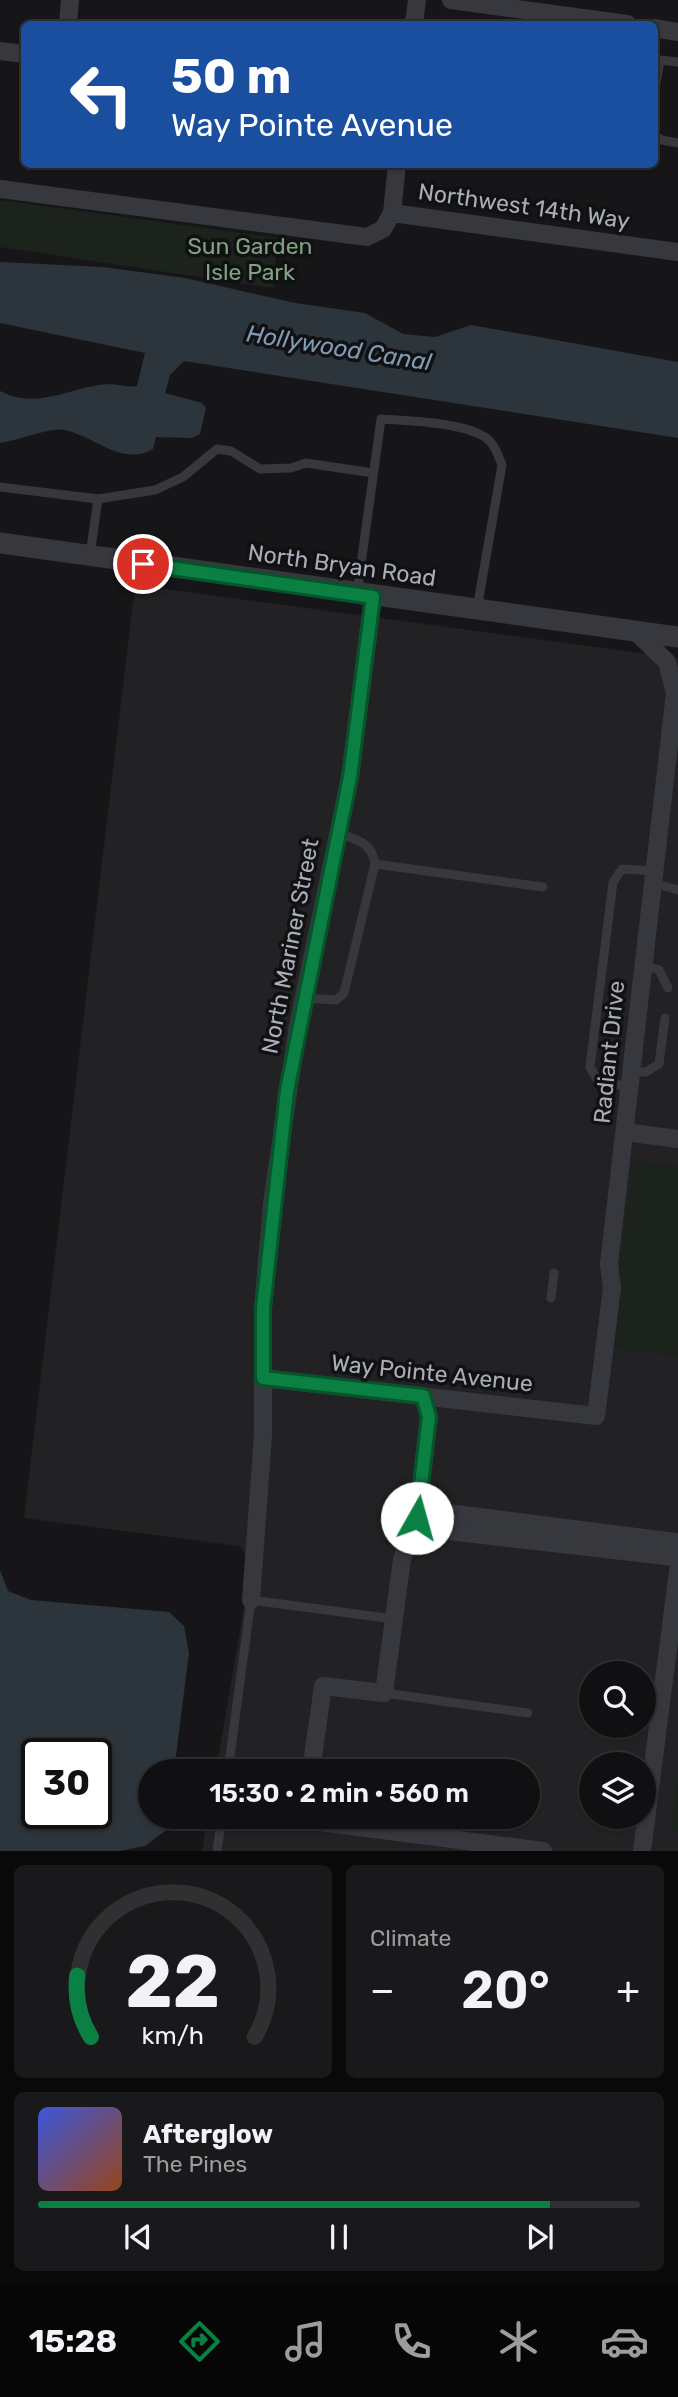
<!DOCTYPE html>
<html lang="en">
<head>
<meta charset="utf-8">
<style>
  :root { --surface:#101012; --page:#19191b; --text:#f1f3f6; --muted:#9c9d9f; --line:#303032; --accent:#0b8043 }
  body { margin:0; font-family:Rubik,sans-serif; background:var(--page); color:var(--text); height:100vh; display:flex; flex-direction:column; font-size:26px; white-space:nowrap }
  * { box-sizing:border-box; margin:0 }
  p { font-size:23px; color:var(--muted) }
  .icon { flex:none; width:38px; height:38px; fill:none; stroke:currentColor; stroke-width:2; stroke-linecap:round; stroke-linejoin:round }
  .map { position:relative; height:1851px; overflow:hidden }
  .sheet { display:flex; flex-direction:column; gap:14px; padding:14px; background:#09090a; flex:1 }
  .sheet>* { flex:none }
  .hud { position:absolute; left:21px; top:21px; width:637px; height:147px; border-radius:10px; box-shadow:0 2px 5px #0004,0 0 0 2px var(--line); background:#1a4fa0; color:#fff; overflow:hidden }
  .tools { position:absolute; left:579px; top:1661px; display:grid; gap:14px }
  .tools a { display:grid; place-items:center; width:77px; height:77px; border-radius:50%; background:var(--surface); box-shadow:0 2px 5px #0004,0 0 0 2px var(--line); font-size:35px }
  .speed { position:absolute; left:21px; top:1738px; display:flex; gap:14px; font-size:35px; font-weight:700; text-align:center }
  .speed>* { display:grid; place-content:center; width:91px; height:91px; border-radius:50%; background:var(--surface); box-shadow:0 2px 5px #0004,0 0 0 2px var(--line); line-height:1 }
  .speed .limit { border:4px solid #111; border-radius:10px; background:#fff; color:#111 }
  .pin { position:absolute; display:grid; place-items:center; width:60px; height:60px; color:#fff; margin:-30px; border:4px solid #fff; border-radius:50%; box-shadow:0 2px 7px #0007 }
  .me { position:absolute; width:77px; margin:-38px; rotate:7deg; stroke-linejoin:round; filter:drop-shadow(0 0 5px #0008) }
  .turn { display:flex; align-items:center; gap:24px; height:147px; padding:0 35px; font-size:32px }
  .turn .icon { width:91px; height:91px; stroke-width:2.5 }
  .turn b { display:block; font-size:49px; line-height:60px }
  .big { font-size:52px; font-weight:600; line-height:1.1 }
  .sheet .widget { flex:1; display:flex; flex-direction:column; justify-content:center; gap:10px; min-width:0; padding:0 24px; border-radius:10px; background:var(--page) }
  .sheet .dial { align-items:center; gap:0 }
  .dial svg { height:182px; overflow:visible; fill:none; stroke:var(--line); stroke-width:7; stroke-linecap:round; text-anchor:middle }
  .dial text { fill:var(--text); stroke:none }
  .song { display:flex; align-items:center; gap:21px }
  .cover { width:84px; height:84px; border-radius:10px; background:linear-gradient(135deg,hsl(230 70% 55%),hsl(20 70% 35%)) }
  .played { height:7px; border-radius:4px; background:linear-gradient(90deg,var(--accent) 85%,var(--line) 85%) }
  .keys { display:flex; justify-content:space-around; direction:ltr }
  .heat { display:flex; justify-content:space-between; align-items:center; font-size:38px; direction:ltr }
  .sheet .tiles { flex:1; display:grid; gap:14px; grid-template-columns:1fr 1fr }
  .widget:last-child { grid-column:span 2 }
  .trip { position:absolute; left:138px; top:1759px; width:402px; height:70px; border-radius:35px; background:var(--surface); box-shadow:0 2px 5px #0004,0 0 0 2px var(--line); font-weight:600; line-height:70px; text-align:center }
  .tabs { display:flex; height:112px; justify-content:space-around; align-items:center; background:#060607; color:var(--muted) }
  .tabs .icon { width:49px; height:49px }
  .tabs .selected { color:var(--accent) }
  .tabs b { font-size:32px; color:var(--text) }
  .map>svg:first-child { display:block }
</style>
</head>
<body>
<div class="map">
<svg width="678" height="1851" viewBox="0 0 678 1851">
  <rect width="100%" height="100%" fill="#161618"/>
  <path fill="#222225" fill-rule="evenodd" d="M135 585 678 658V1851H202L208 1817 528 1816V1771H216L252 1560 239 1546 24 1518ZM592 1673H644V1726H592ZM592 1764H644V1816H592Z"/>
  <g fill="#1c231d">
    <path d="M0 200 278 238 273 288 0 247Z"/>
    <path d="M632 1161 678 1166V1356L609 1348Z"/>
    <path d="M678 1777V1833L671 1832Z"/>
  </g>
  <g fill="#2c353c" fill-rule="evenodd">
    <path d="M0 262 103 267 185 278 295 303 365 313 403 334 435 337 471 325 678 362V438L184 361 170 375 165 393 202 403 206 408 200 434 192 438 156 437 153 449C122 467 94 436 65 430 51 427 17 441 0 443V391C38 411 71 386 109 384 119 384 128 388 137 386L145 353 0 323Z"/>
    <path d="M0 1570 8 1591 31 1600 169 1612 184 1626 189 1653 174 1771H150V1816L167 1817 165 1831 145 1846 119 1851H0ZM37 1754H96V1813H37Z"/>
  </g>
  <g fill="none" stroke-linecap="round" stroke-linejoin="round">
    <g stroke="#37383d" stroke-width="9">
      <path d="M654 94 660 60 678 62"/>
      <path d="M654 135 662 140 678 143"/>
      <path d="M0 487 98 499 90 555"/>
      <path d="M98 499 155 490 183 477 217 449 231 451 260 469 291 468 306 463 373 473"/>
      <path d="M357 593 381 419C409 421 461 422 485 437 494 443 498 455 502 465L477 609"/>
      <path d="M375 864 543 887"/>
      <path d="M653 883 678 890"/>
      <path d="M643 966 659 970 668 988"/>
      <path d="M304 998 336 1000 344 993 375 864C372 842 357 840 338 833"/>
      <path d="M631 1072H646L659 1064 665 1018"/>
      <path d="M630 1087 598 1081 590 1067 613 882 622 869 654 871"/>
      <path d="M551 1298 554 1273"/>
      <path d="M384 1693 528 1713"/>
      <path d="M228 1771 251 1600 394 1619"/>
      <path d="M217 1851 222 1816"/>
    </g>
    <g stroke="#37383d" stroke-width="18">
      <path d="M451 0 627 24"/>
      <path d="M68 24 70 0"/>
      <path d="M414 24 417 0"/>
      <path d="M654 28 678 32"/>
      <path d="M0 51 24 54"/>
      <path d="M0 189 367 237 383 229 392 213 678 252"/>
      <path d="M392 213 397 164"/>
      <path d="M625 1132 678 1139"/>
      <path d="M263 1378 596 1416 612 1288 609 1264 675 693 667 662 635 631"/>
      <path d="M417 1518 431 1529 674 1557"/>
      <path d="M417 1518 432 1511 676 1542"/>
      <path d="M251 1600 263 1435V1308L272 1203 298 1025 350 777 373 597"/>
      <path d="M311 1771 323 1686 384 1693 402 1559 417 1518 429 1417 423 1396"/>
      <path d="M305 1816V1820L543 1851"/>
      <path d="M642 1851 678 1571"/>
    </g>
    <path stroke="#37383d" stroke-width="21" d="M0 543 678 637"/>
  </g>
  <g fill="none" stroke-linecap="round" stroke-linejoin="round">
    <defs>
      <path id="route" d="M143 564 373 597 350 777 287 1091 263 1308V1378L423 1396 429 1417 417 1518"/>
    </defs>
    <use href="#route" stroke="#07532c" stroke-width="18"/>
    <use href="#route" stroke="#0b8043" stroke-width="12"/>
  </g>
  <g text-anchor="middle" stroke-width="7" stroke-linejoin="round" paint-order="stroke">
    <g font-size="23" fill="#a8adb8" stroke="#111113">
      <text transform="translate(524 206) rotate(8)" y="8">Northwest 14th Way</text>
      <text transform="translate(342 565) rotate(8)" y="8">North Bryan Road</text>
      <text transform="translate(290 946) rotate(-79)" y="8">North Mariner Street</text>
      <text transform="translate(609 1052) rotate(-84)" y="8">Radiant Drive</text>
      <text transform="translate(432 1373) rotate(6)" y="8">Way Pointe Avenue</text>
    </g>
    <g font-size="23" fill="#7fa381" stroke="#111113">
      <text x="250" y="254">Sun Garden<tspan x="250" dy="26">Isle Park</tspan></text>
    </g>
    <g font-size="24" font-style="italic" fill="#7f9bb3" stroke="#111113">
      <text transform="translate(339 348) rotate(9)" y="8">Hollywood Canal</text>
    </g>
  </g>
</svg>
<div class="tools">
<a><svg class="icon" aria-label="search" viewBox="0 0 24 24"><circle cx="10" cy="10" r="6"/><path d="M15 15l6 6"/></svg></a>
<a><svg class="icon" aria-label="layers" viewBox="0 0 24 24"><path d="M12 4l9 5-9 5-9-5zM3 14l9 5 9-5"/></svg></a>
</div>
<div class="speed"><div class="limit">30</div></div>
<div class="pin" style="left:143px;top:564px;background:#d93025"><svg class="icon" aria-label="arrive" viewBox="0 0 24 24"><path d="M6 21V4h12l-3 4 3 4H6"/></svg></div>
<svg class="me" style="left:417px;top:1518px" viewBox="-20 -20 40 40"><circle r="19" fill="#fff"/><path d="M0-13L10 11 0 6-10 11z" fill="#0b8043"/></svg>
<div class="trip">15:30 · 2 min · 560 m</div>
<div class="hud">
<div class="turn"><svg class="icon" aria-label="left" viewBox="0 0 24 24"><path d="M17 20v-9H6M10 6l-5 5 5 5"/></svg><div><b>50 m</b>Way Pointe Avenue</div></div>
</div>
</div>
<section class="sheet">
<div class="tiles">
<div class="widget dial"><svg viewBox="0 0 100 80">
<path d="M14 69A42 42 0 1 1 86 69"/>
<path d="M14 69A42 42 0 0 1 8 42" stroke="#0b8043"/>
<text x="50" y="56" font-size="32" font-weight="700">22</text>
<text x="50" y="72" font-size="11">km/h</text>
</svg></div>
<div class="widget"><p>Climate</p>
<div class="heat"><a>−</a><b class="big">20°</b><a>+</a></div>
</div>
<div class="widget">
<div class="song"><i class="cover"></i><div><b>Afterglow</b><p>The Pines</p></div></div>
<div class="played"></div>
<div class="keys"><svg class="icon" aria-label="previous" viewBox="0 0 24 24"><path d="M18 5L8 12l10 7zM5 5v14"/></svg><svg class="icon" aria-label="pause" viewBox="0 0 24 24"><path d="M8 5v14M16 5v14"/></svg><svg class="icon" aria-label="next" viewBox="0 0 24 24"><path d="M6 5l10 7-10 7zM19 5v14"/></svg></div>
</div>
</div>
</section>
<nav class="tabs">
<b>15:28</b>
<svg class="icon selected" aria-label="directions" viewBox="0 0 24 24"><path d="M12 3l9 9-9 9-9-9zM9 14v-3h6M13 9l2 2-2 2"/></svg>
<svg class="icon" aria-label="music" viewBox="0 0 24 24"><path d="M9 18V5l10-2v13"/><circle cx="6" cy="18" r="3"/><circle cx="16" cy="16" r="3"/></svg>
<svg class="icon" aria-label="phone" viewBox="0 0 24 24"><path d="M5 4h4l2 5-3 2q2 4 5 5l2-3 5 2v4C11 20 4 13 5 4z"/></svg>
<svg class="icon" aria-label="climate" viewBox="0 0 24 24"><path d="M12 3v18M4 7l16 10M4 17L20 7"/></svg>
<svg class="icon" aria-label="car" viewBox="0 0 24 24"><path d="M5 17H2v-5l4-1 3-4h7l3 4 3 1v5h-3M9 17h6M6 11h13"/><circle cx="7" cy="17" r="2"/><circle cx="17" cy="17" r="2"/></svg>
</nav>
</body>
</html>
